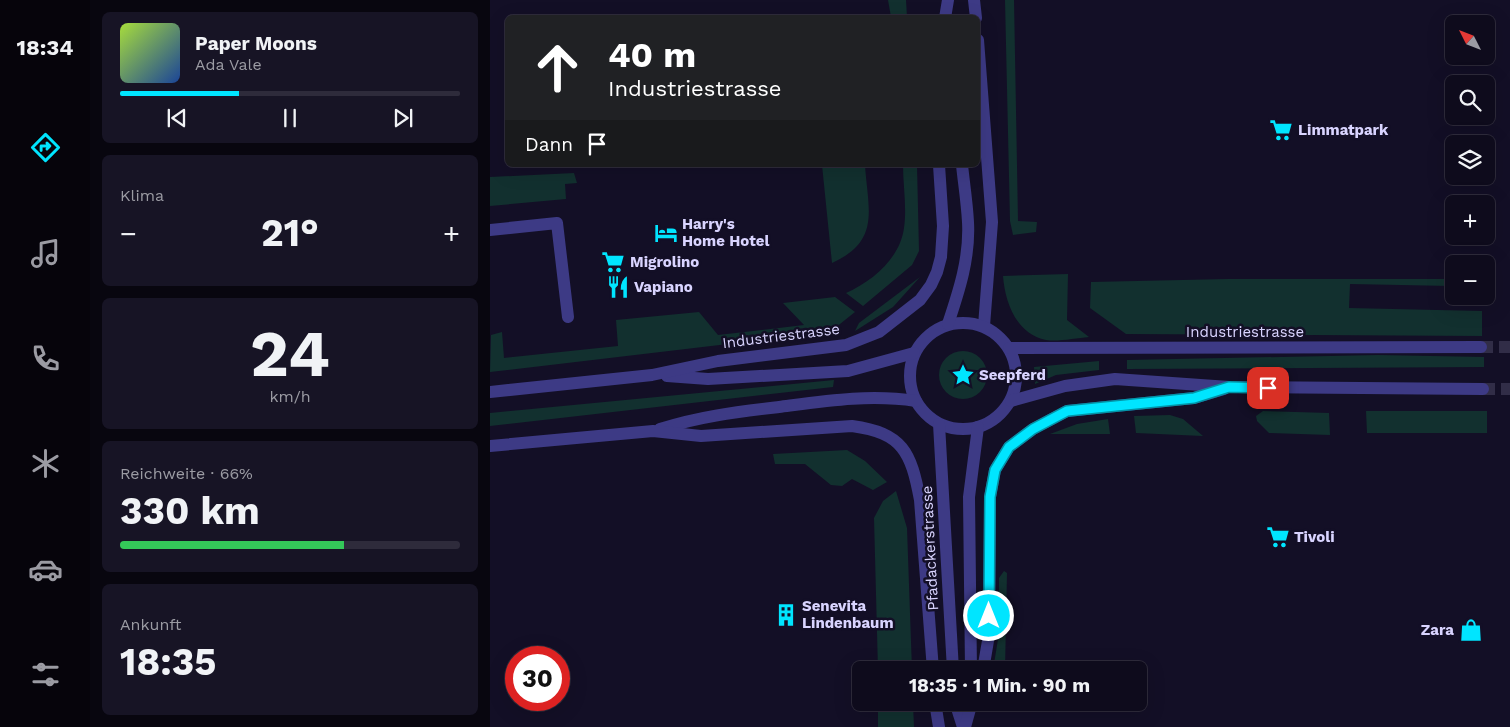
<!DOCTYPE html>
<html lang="de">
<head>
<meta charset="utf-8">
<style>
  :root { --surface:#0e0b1c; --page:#171425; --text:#f1f3f6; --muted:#9b9ba3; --line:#2e2b3b; --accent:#00e5ff }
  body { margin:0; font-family:"Work Sans",sans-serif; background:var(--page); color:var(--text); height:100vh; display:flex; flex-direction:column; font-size:19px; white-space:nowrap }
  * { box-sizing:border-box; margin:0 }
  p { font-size:16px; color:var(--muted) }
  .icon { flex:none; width:28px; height:28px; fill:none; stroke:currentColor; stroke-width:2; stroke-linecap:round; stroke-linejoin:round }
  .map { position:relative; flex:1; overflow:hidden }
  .drawer { display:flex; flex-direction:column; gap:12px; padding:12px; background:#08060f; width:400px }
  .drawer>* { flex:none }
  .banner { position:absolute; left:15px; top:15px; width:475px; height:152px; border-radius:8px; box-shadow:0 5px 20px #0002,0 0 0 1px var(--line); background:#202124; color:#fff; overflow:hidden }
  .needle { width:32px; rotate:312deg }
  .fabs { position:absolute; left:955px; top:15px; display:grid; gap:10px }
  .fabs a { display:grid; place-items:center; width:50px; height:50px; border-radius:8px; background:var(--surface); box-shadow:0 5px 20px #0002,0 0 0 1px var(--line); font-size:25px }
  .speed { position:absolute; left:15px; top:646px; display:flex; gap:10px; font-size:25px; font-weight:700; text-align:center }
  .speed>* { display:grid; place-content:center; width:65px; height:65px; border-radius:50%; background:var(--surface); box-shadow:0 5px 20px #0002,0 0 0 1px var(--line); line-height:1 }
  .speed .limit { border:8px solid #d22; background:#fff; color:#111 }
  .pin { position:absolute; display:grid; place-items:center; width:42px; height:42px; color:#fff; margin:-21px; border-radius:10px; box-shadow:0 2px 8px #0006 }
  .me { position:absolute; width:55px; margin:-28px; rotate:0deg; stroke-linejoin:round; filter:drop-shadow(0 0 4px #0008) }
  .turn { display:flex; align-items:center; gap:18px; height:105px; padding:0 20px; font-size:22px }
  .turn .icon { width:65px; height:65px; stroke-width:2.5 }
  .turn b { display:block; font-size:35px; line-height:42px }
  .then { display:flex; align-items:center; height:48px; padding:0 20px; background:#0003; gap:10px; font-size:19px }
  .big { font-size:38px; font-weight:700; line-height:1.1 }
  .drawer .widget { flex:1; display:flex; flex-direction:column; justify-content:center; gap:8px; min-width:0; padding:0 18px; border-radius:8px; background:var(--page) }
  .drawer .dial { align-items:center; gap:0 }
  .dial b { font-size:65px; line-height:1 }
  .song { display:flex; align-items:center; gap:15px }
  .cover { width:60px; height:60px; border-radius:8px; background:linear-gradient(135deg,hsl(80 70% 55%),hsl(220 70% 35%)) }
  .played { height:5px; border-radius:2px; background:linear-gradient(90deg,var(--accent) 35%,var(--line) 35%) }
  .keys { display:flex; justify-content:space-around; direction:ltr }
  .heat { display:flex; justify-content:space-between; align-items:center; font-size:28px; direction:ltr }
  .charge { height:8px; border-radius:4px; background:linear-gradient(90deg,#34c759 66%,var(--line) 0) }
  .trip { position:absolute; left:362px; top:661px; width:295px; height:50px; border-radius:8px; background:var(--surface); box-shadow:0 5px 20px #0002,0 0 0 1px var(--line); font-weight:700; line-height:50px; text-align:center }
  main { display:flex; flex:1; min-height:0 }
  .tab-bar { display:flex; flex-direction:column; width:90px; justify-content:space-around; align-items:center; background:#06040b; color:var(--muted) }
  .tab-bar .icon { width:35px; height:35px }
  .tab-bar .on { color:var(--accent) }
  .tab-bar b { font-size:22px; color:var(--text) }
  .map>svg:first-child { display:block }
</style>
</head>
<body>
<main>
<nav class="tab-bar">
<b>18:34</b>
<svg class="icon on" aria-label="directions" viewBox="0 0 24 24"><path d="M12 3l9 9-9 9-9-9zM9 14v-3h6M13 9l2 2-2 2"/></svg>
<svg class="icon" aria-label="music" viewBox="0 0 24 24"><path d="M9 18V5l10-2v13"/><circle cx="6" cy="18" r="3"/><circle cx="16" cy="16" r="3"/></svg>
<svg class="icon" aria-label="phone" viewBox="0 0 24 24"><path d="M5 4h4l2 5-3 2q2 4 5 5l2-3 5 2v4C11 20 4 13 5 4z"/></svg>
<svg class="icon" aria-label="climate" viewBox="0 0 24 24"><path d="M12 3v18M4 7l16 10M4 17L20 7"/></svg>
<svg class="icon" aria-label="car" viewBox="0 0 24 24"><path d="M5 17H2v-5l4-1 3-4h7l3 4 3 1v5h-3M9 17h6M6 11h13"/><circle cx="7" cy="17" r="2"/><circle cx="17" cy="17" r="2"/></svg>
<svg class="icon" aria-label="filters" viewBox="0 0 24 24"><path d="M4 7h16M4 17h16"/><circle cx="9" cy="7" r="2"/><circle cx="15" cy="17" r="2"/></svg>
</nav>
<section class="drawer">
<div class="widget">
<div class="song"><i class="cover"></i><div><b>Paper Moons</b><p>Ada Vale</p></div></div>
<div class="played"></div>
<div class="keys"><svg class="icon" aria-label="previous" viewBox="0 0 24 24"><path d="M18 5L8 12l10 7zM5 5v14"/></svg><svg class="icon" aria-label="pause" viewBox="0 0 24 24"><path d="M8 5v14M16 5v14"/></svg><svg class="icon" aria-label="next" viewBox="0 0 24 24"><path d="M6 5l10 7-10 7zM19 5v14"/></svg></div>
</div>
<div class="widget"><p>Klima</p>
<div class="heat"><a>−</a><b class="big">21°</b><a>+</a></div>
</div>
<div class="widget dial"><b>24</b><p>km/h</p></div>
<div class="widget"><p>Reichweite · 66%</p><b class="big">330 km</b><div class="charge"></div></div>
<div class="widget"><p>Ankunft</p><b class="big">18:35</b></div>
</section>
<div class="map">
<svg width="1020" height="727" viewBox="0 0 1020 727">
  <rect width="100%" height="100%" fill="#130f26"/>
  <g fill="#12302f">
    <path d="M398 0H416L417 17H401Z"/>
    <path d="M515 0H524L528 221 547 222 546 232 523 235 520 221Z"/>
    <path d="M332 165H375C378 210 391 241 342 263Z"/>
    <path d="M413 165H427L429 251 422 265 373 306 356 293C383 281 410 258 414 228 417 208 413 185 413 165Z"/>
    <path d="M84 173 87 183 75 184 76 199 0 206V177Z"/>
    <path d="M578 274 577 320 599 337C586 338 568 342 556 340 526 334 515 302 513 276Z"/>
    <path d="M430 277 403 307 365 331 369 323Z"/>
    <path d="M738 279H962L961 286 860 284 859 308 992 311V336L636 334 600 308 601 282Z"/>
    <path d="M345 297 365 312 340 332 0 372 1 335 12 332 14 358 128 346 126 320 209 312 228 335 314 325 293 303Z"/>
    <circle cx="473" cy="375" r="24"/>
    <path d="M888 355 994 357V367L637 369V360Z"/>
    <path d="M609 361V370L566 375 545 384 544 367Z"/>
    <path d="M344 380 343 387 0 426V413Z"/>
    <path d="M773 411 839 413 840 435 779 433 767 421 766 416Z"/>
    <path d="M876 411H997V433H877Z"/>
    <path d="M680 415 693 419 713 436 646 433 644 416Z"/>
    <path d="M618 419 620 434H560L587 424Z"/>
    <path d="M357 450 375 461 397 482 383 490 362 479 352 486 341 485 315 464H285L283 454Z"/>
    <path d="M406 491 417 528 422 670H388L384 518 393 501Z"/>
    <path d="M514 571 517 573 515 670H503L509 633V578Z"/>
    <path d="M388 703H423L424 727H388Z"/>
  </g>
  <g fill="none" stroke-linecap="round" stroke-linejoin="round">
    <g stroke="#312d47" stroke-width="12" stroke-dasharray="12 6" stroke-linecap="butt">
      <path d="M991 347H1020"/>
      <path d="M993 389H1020"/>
    </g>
    <path stroke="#3d3a85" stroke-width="12" d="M0 230 67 223 78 317"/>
    <g stroke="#3d3a85" stroke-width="12">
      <path d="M484 0 486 18"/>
      <path d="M455 18 458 0"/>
      <path d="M488 40 502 222 494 326"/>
      <circle cx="473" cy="376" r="53"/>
      <path d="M458 324C469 291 480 258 478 222 477 203 474 184 472 165"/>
      <path d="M519 348 991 347"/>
      <path d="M177 376 218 379 358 371 424 353"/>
      <path d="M0 392 162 375 228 361 356 345 389 332 430 300 441 285 447 272 451 257 453 226 449 165"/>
      <path d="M521 401 575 386 625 379 739 387 993 389"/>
      <path d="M449 424 463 670"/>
      <path d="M170 429C211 416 247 412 289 407 335 401 379 394 426 401"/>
      <path d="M0 446 163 431 211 436 362 426C413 433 421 452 430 500L443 670"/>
      <path d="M481 670 479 497 488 427"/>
      <path d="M493 670 499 635 500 497 505 470 519 447 543 429 577 411 704 398 734 389"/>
      <path d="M445 702 449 727"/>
      <path d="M465 702 473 727"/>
      <path d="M475 727 482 702"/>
    </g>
  </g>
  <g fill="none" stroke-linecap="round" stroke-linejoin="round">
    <defs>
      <path id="route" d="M499 616 500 497 505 470 519 447 543 429 577 411 704 398 739 387 778 388"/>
    </defs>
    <use href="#route" stroke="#0095a6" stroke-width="12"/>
    <use href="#route" stroke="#00e5ff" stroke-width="9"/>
  </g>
  <defs>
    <symbol id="supermarket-bare" viewBox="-9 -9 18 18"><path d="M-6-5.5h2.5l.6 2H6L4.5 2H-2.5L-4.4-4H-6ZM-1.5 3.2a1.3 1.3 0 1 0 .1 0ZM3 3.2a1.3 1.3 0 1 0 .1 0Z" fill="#00e5ff" stroke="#130f26" stroke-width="2.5" paint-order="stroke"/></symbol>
    <symbol id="hotel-bare" viewBox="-9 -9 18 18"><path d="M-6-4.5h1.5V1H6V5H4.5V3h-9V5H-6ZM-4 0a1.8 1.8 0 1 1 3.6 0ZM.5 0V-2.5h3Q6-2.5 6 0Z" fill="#00e5ff" stroke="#130f26" stroke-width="2.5" paint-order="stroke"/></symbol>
    <symbol id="restaurant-bare" viewBox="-9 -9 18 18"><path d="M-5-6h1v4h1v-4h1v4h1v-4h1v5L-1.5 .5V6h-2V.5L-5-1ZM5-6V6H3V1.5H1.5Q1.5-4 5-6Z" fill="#00e5ff" stroke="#130f26" stroke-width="2.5" paint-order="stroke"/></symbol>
    <symbol id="sight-bare" viewBox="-9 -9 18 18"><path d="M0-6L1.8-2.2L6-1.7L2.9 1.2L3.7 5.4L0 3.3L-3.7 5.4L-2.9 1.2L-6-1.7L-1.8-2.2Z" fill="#00e5ff" stroke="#130f26" stroke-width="2.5" paint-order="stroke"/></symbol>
    <symbol id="building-bare" viewBox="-9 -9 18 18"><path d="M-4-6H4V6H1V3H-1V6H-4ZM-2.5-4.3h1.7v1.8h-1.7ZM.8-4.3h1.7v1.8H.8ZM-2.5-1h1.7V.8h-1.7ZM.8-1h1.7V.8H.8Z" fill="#00e5ff" stroke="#130f26" stroke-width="2.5" paint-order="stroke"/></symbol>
    <symbol id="shop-bare" viewBox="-9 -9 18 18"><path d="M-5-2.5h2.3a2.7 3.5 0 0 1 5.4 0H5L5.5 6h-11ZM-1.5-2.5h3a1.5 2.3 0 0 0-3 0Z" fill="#00e5ff" stroke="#130f26" stroke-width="2.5" paint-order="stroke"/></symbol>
  </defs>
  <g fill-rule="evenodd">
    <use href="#supermarket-bare" x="775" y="114" width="32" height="32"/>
    <use href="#hotel-bare" x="160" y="217" width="32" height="32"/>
    <use href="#supermarket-bare" x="107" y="246" width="32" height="32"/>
    <use href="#restaurant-bare" x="112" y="271" width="32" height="32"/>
    <use href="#sight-bare" x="457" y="359" width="32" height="32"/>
    <use href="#supermarket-bare" x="772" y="521" width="32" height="32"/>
    <use href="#building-bare" x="280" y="599" width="32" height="32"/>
    <use href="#shop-bare" x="965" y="614" width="32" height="32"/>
  </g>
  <g text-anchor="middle" stroke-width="5" stroke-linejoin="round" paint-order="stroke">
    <g font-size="15" font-weight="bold" fill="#d9d4ff" stroke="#130f26" text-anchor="start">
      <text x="808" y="135">Limmatpark</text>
      <text x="192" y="229">Harry's<tspan x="192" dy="17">Home Hotel</tspan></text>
      <text x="140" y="267">Migrolino</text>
      <text x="144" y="292">Vapiano</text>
      <text x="489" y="380">Seepferd</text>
      <text x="804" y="542">Tivoli</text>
      <text x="312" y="611">Senevita<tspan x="312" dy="17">Lindenbaum</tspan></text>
      <text x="964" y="635" text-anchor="end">Zara</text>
    </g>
    <g font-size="15" fill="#d9d4ff" stroke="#130f26">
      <text x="755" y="337">Industriestrasse</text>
      <text transform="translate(291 336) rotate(-7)" y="5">Industriestrasse</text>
      <text transform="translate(440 548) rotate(-93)" y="5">Pfadackerstrasse</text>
    </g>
  </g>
</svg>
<div class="fabs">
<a><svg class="needle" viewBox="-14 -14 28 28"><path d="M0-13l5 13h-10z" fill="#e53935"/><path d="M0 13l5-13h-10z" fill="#9b9ba3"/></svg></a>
<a><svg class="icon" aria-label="search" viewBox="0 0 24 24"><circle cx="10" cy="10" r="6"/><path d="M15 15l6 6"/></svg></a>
<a><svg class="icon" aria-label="layers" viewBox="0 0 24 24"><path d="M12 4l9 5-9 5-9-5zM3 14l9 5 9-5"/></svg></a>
<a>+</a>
<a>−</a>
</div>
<div class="speed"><div class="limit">30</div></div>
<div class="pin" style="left:778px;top:388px;background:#d93025"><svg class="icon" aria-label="arrive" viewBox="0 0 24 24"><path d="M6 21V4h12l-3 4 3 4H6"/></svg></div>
<svg class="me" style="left:499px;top:616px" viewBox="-20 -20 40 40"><circle r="17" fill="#00e5ff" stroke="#fff" stroke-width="3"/><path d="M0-11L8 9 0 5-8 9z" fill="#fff"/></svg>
<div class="trip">18:35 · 1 Min. · 90 m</div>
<div class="banner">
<div class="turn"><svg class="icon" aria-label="ahead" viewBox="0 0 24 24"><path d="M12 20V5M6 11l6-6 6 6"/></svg><div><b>40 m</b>Industriestrasse</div></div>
<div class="then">Dann<svg class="icon" aria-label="arrive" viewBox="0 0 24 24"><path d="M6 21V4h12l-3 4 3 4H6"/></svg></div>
</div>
</div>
</main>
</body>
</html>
